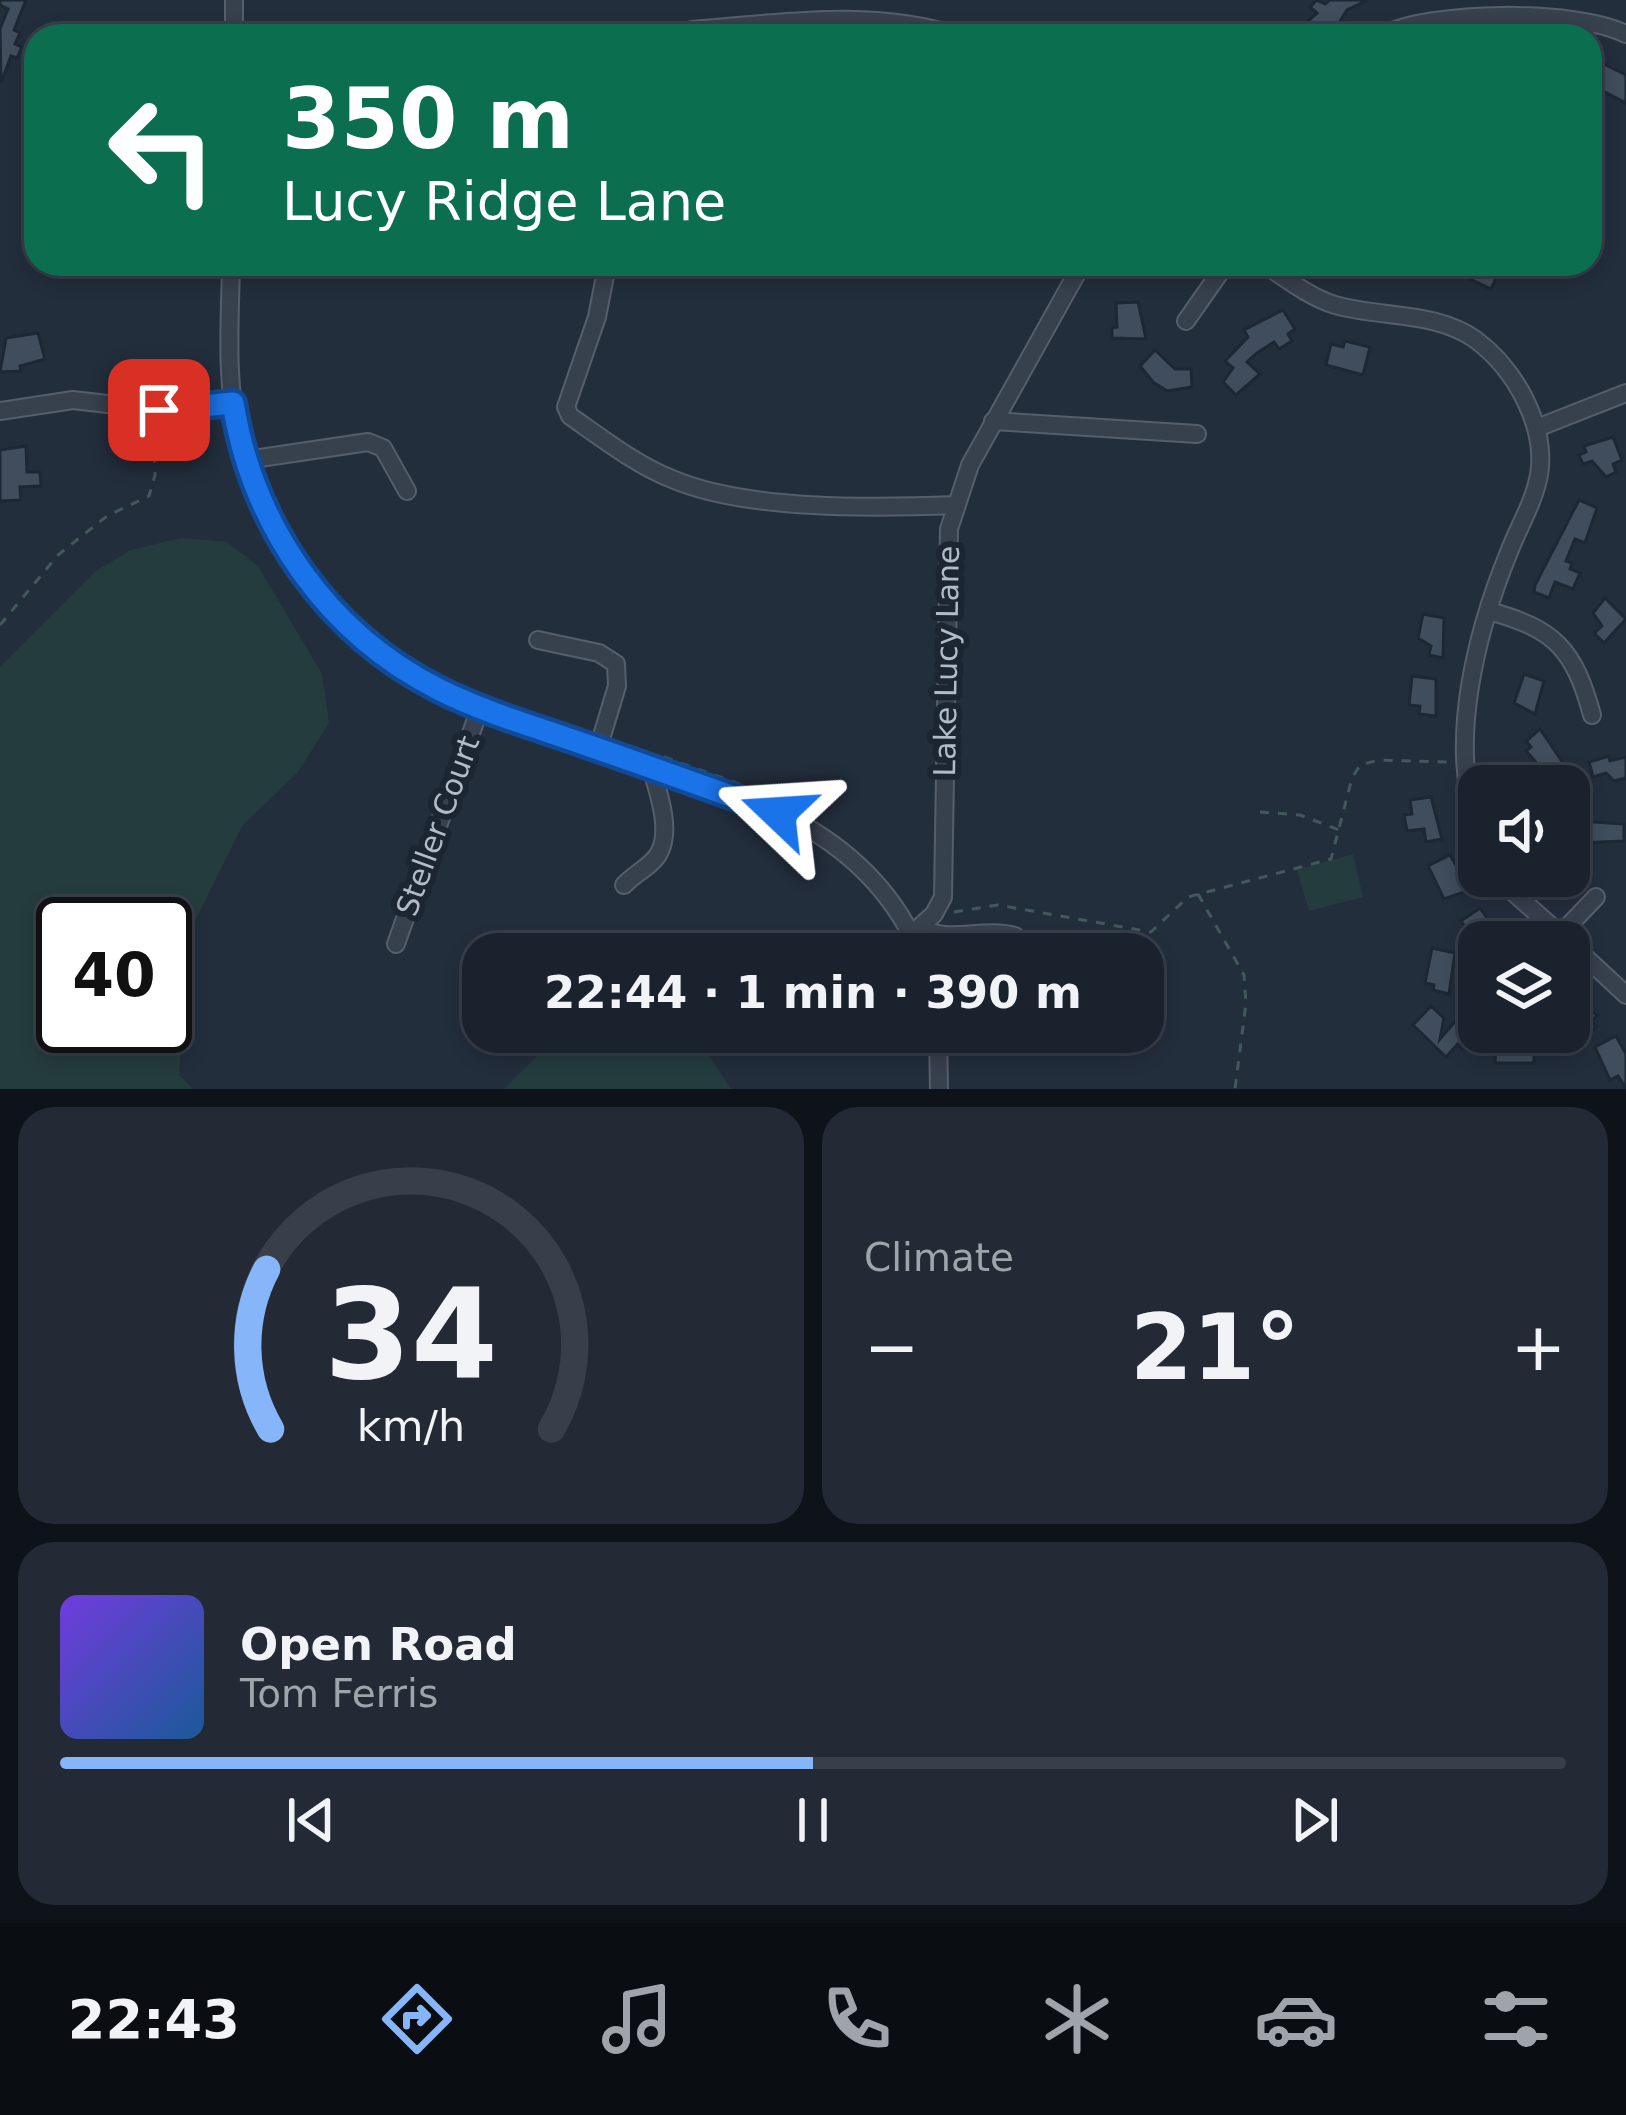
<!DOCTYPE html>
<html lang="en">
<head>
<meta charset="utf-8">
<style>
  :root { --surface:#1a222e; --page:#232a36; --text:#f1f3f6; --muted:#9fa4aa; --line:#383f4a; --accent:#86b5fa }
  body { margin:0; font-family:"DejaVu Sans",sans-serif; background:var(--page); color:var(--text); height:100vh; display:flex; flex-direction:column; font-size:45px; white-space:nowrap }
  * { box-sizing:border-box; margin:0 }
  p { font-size:39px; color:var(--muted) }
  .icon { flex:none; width:66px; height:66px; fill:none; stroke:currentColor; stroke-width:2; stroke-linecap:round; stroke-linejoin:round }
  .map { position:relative; height:1089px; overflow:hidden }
  .drawer { display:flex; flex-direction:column; gap:18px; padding:18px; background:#0e1319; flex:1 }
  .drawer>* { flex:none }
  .banner { position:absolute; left:24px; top:24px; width:1578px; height:252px; border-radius:36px; box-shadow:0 6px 18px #0003,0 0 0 3px var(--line); background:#0b6e4f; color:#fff; overflow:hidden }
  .fabs { position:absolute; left:1458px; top:765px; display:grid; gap:24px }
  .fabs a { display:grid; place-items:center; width:132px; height:132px; border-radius:24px; background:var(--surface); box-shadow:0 6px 18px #0003,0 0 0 3px var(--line); font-size:60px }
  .speed { position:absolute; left:36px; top:897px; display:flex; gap:24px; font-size:60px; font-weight:700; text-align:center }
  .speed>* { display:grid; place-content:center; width:156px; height:156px; border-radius:50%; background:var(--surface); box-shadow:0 6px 18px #0003,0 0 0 3px var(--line); line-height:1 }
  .speed .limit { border:6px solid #111; border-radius:18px; background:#fff; color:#111 }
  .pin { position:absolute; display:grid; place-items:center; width:102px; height:102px; color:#fff; margin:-51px; border-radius:24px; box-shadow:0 6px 18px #0006 }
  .me { position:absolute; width:132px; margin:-66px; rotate:290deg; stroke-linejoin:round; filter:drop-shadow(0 0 9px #0008) }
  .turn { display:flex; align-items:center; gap:42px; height:252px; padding:0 60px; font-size:54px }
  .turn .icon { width:156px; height:156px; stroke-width:2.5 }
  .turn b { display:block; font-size:84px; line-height:102px }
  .big { font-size:90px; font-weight:600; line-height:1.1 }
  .drawer .tile { flex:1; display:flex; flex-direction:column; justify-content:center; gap:18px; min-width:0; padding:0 42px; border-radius:36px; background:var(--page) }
  .drawer .dial { align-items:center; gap:0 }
  .dial svg { height:312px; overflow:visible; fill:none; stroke:var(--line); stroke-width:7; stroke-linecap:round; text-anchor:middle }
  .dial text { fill:var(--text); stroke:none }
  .song { display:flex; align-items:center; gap:36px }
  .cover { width:144px; height:144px; border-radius:18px; background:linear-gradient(135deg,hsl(260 70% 55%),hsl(210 70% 35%)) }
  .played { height:12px; border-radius:6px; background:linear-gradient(90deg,var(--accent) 50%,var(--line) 50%) }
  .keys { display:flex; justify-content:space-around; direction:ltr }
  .heat { display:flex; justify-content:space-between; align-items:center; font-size:66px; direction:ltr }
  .drawer .tiles { flex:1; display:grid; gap:18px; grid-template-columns:1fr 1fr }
  .tile:last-child { grid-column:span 2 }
  .trip { position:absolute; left:462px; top:933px; width:702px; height:120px; border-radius:36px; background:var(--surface); box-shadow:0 6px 18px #0003,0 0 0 3px var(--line); font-weight:600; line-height:120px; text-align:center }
  .tab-bar { display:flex; height:192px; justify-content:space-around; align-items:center; background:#0a0e12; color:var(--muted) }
  .tab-bar .icon { width:84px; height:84px }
  .tab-bar .active { color:var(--accent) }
  .tab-bar b { font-size:54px; color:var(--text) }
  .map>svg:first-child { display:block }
</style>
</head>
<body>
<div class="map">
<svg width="1626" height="1089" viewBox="0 0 1626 1089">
  <rect width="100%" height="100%" fill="#232e3d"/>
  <g fill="#253c3e" fill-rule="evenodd">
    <path d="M181 538 227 542 258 566 322 674 329 723 298 772 242 826 188 935 179 1075 193 1089H0V667L96 571 131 550ZM165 924V1026H63V924Z"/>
    <path d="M1353 854 1363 897 1309 911 1297 870Z"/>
    <path d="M561 1032H686L700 1042 731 1089H504Z"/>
  </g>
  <g fill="#3f4d5c" stroke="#1e2734" stroke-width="3">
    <path d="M0 0H26L14 30 20 33 15 44 22 47 17 58 11 56 1 83 0 29 8 9 0 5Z"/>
    <path d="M1317 0 1325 4 1330 0H1368L1347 10 1331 36H1292L1317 13 1310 7Z"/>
    <path d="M1604 64 1626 75V103L1593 86Z"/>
    <path d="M1463 264H1494L1501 267 1491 289 1458 273Z"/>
    <path d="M1138 302 1146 339 1112 338V328L1117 327 1116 303Z"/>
    <path d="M1283 310 1295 329 1288 334 1292 341 1279 349 1274 342 1257 353 1247 362 1260 374 1236 395 1223 382 1233 368 1225 361 1248 337 1244 330Z"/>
    <path d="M38 333 45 359 20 366 21 371 0 372 6 338Z"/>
    <path d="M1345 341 1370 347 1363 375 1326 365 1331 344 1343 347Z"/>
    <path d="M1155 350 1175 369H1191L1192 387 1167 391 1153 382 1140 366Z"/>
    <path d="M1613 437 1622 460 1613 464 1616 472 1606 477 1592 461 1583 464 1579 455 1586 452 1584 446Z"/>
    <path d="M26 446 27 472H40L41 486 20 487 21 500 0 501V450Z"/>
    <path d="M1579 500 1597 508 1585 543 1575 539 1566 561 1572 563 1570 569 1580 573 1573 589 1555 582 1549 598 1534 592 1535 585Z"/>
    <path d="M1605 598 1626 619 1604 643 1594 633 1602 626 1593 613Z"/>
    <path d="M1423 614 1444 618 1443 658 1429 655 1431 646 1418 638Z"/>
    <path d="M1524 674 1544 681 1535 714 1514 703Z"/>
    <path d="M1412 676 1436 679V716L1419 714 1420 706 1409 705Z"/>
    <path d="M1540 729 1563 763 1548 776 1526 751 1531 747 1526 741Z"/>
    <path d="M1609 756 1610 761 1626 757V778L1614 781 1606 773 1593 777 1589 762Z"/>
    <path d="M1431 797 1442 839 1426 842 1424 829 1407 831 1404 815 1412 814 1410 800Z"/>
    <path d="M1578 821 1624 824V841L1578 843Z"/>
    <path d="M1450 855 1470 890 1444 899 1428 866Z"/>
    <path d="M1480 908 1493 927 1470 952 1462 941 1467 930 1461 921Z"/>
    <path d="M1432 948 1455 953 1449 994 1433 990 1434 985 1425 983Z"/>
    <path d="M1569 996 1597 1015 1591 1022 1596 1026 1586 1037 1583 1033 1577 1039 1569 1032Z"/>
    <path d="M1431 1006 1444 1018 1440 1039 1458 1018 1475 1036 1463 1049 1458 1044 1446 1057 1413 1025Z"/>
    <path d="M1519 1034 1534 1035V1063H1495L1496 1043H1518Z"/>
    <path d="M1616 1036 1626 1054V1089L1618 1076 1610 1080 1595 1047Z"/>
  </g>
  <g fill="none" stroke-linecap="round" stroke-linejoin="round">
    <defs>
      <g id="minor">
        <path d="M692 30C782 23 871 8 958 36"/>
        <path d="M234 36V0"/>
        <path d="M1381 36C1431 10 1575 9 1626 34"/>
        <path d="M231 264C230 321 225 381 239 438 271 570 360 653 480 708L803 825C855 855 897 898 920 954"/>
        <path d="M1264 264C1285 278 1311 298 1335 305 1381 318 1436 311 1476 340 1515 369 1547 426 1539 475 1534 502 1519 526 1509 552 1477 630 1446 746 1479 829"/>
        <path d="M605 276 597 317 566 407 570 416C603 439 635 464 672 479 747 511 876 508 956 505"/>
        <path d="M1186 321 1226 264"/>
        <path d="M0 411 73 400 159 410 234 403"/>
        <path d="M993 421 1197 434"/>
        <path d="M1537 428 1626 393"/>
        <path d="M246 460 368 442 383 448 407 491"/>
        <path d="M1489 611C1555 629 1574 649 1592 715"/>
        <path d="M538 640 599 653 616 664 617 686 598 749"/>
        <path d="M1503 876 1514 893 1569 942"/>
        <path d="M624 885C634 874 653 865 659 853 672 830 658 791 651 768"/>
        <path d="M922 928C947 944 984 927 1015 936L1022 954"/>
        <path d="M912 934 934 914 943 897 949 529 970 465 1082 264"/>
        <path d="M1555 940 1596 897"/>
        <path d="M1569 942 1626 995"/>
        <path d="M396 944 480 708"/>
        <path d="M938 1032 939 1089"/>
      </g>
    </defs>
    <use href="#minor" stroke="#555e6b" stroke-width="20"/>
    <g stroke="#42595b" stroke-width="3" stroke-dasharray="9 9" stroke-linecap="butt">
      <path d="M0 625 58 555 107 516 149 496 155 475 153 427 159 426"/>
      <path d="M664 757 745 786"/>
      <path d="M1260 812 1300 815 1339 830"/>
      <path d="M1198 894 1244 975 1246 1003 1235 1089"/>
      <path d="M954 912 998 905 1151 932 1188 897 1331 859 1352 778 1360 765 1379 760 1451 762"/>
    </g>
    <use href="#minor" stroke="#37404d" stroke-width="16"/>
  </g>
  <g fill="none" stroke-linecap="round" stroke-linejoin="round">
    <defs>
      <path id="route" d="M159 410 233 403C253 527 328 634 440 690 484 712 532 726 578 742 645 765 711 789 778 813"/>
    </defs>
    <use href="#route" stroke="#114b97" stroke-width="30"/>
    <use href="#route" stroke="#1a73e8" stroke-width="21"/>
  </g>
  <g text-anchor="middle" stroke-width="12" stroke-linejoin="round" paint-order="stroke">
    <g font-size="30" fill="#b2bbc8" stroke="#1c2532">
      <text transform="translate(947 661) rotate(-89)" y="10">Lake Lucy Lane</text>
      <text transform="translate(438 826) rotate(-70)" y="10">Steller Court</text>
    </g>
  </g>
</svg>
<div class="fabs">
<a><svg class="icon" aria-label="sound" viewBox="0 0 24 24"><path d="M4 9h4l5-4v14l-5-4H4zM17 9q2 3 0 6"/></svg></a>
<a><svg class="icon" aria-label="layers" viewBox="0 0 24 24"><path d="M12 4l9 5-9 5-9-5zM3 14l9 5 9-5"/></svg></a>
</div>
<div class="speed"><div class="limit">40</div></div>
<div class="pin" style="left:159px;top:410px;background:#d93025"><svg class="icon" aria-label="arrive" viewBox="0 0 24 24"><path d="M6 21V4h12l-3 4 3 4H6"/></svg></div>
<svg class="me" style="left:778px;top:813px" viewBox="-20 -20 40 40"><path d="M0-17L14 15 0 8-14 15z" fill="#1a73e8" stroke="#fff" stroke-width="4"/></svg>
<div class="trip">22:44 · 1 min · 390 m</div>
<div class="banner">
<div class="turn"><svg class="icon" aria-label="left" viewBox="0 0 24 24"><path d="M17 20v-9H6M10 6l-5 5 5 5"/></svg><div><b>350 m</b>Lucy Ridge Lane</div></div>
</div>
</div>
<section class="drawer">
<div class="tiles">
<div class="tile dial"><svg viewBox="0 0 100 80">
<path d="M14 69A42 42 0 1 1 86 69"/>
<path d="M14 69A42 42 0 0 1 13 28" stroke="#86b5fa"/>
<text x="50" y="56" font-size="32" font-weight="700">34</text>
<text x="50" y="72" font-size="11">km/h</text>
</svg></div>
<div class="tile"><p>Climate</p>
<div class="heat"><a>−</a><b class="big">21°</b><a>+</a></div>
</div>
<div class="tile">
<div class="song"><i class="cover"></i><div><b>Open Road</b><p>Tom Ferris</p></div></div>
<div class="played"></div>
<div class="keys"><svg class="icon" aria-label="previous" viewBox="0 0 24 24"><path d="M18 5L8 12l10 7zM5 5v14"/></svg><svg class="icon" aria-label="pause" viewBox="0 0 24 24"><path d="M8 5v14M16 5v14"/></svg><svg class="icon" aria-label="next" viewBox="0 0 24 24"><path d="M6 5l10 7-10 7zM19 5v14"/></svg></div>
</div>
</div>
</section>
<nav class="tab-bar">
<b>22:43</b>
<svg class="icon active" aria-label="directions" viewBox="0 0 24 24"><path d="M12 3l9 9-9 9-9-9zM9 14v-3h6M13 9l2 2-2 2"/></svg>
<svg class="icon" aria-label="music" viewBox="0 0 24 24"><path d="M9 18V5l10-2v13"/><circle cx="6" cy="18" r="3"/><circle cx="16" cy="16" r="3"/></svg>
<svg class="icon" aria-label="phone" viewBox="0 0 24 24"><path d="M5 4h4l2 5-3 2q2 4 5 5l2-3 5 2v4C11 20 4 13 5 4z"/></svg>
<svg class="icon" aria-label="climate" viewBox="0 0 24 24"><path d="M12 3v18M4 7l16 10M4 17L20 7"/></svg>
<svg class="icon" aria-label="car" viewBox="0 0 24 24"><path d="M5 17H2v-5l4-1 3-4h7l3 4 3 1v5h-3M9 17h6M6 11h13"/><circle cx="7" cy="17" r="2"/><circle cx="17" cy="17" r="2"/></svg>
<svg class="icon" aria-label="filters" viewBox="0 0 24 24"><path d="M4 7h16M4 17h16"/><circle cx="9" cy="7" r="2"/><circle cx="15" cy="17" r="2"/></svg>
</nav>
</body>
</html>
